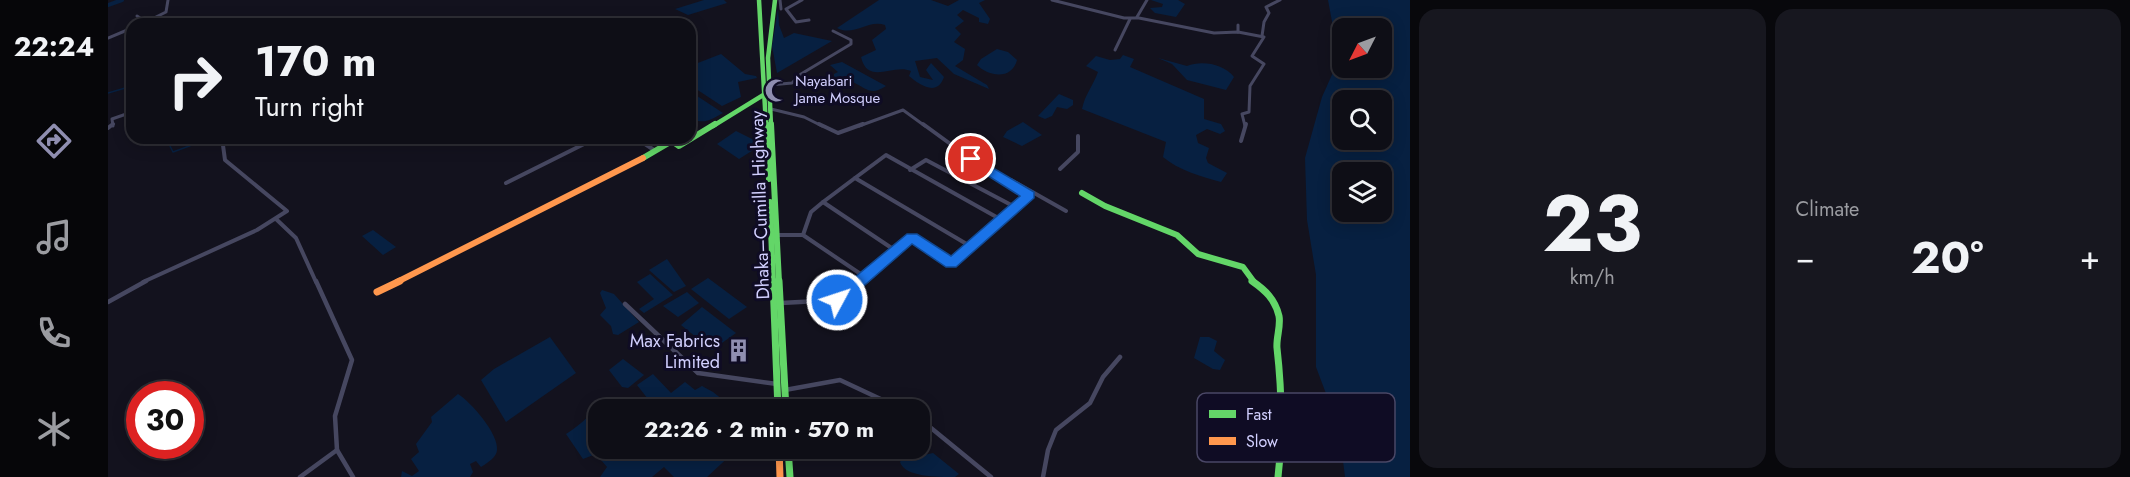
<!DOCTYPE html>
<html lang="en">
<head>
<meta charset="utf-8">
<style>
  :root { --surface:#0e0e16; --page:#17171f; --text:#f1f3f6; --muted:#9b9ca1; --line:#2e2e35; --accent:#8f8eb0 }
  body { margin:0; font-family:Jost,sans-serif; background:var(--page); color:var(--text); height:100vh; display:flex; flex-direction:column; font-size:22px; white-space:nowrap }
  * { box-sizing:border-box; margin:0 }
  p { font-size:20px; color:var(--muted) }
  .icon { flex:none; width:33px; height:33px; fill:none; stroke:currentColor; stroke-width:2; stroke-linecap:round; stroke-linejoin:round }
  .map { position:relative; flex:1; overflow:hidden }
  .side { display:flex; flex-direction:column; gap:9px; padding:9px; background:#08080c; width:720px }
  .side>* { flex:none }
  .top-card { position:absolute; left:18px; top:18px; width:570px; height:126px; border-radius:18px; box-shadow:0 3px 15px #0003,0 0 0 2px var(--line); background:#0e0e16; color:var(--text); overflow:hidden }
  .needle { width:39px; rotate:228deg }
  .tools { position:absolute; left:1224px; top:18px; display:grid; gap:12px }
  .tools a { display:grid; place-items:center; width:60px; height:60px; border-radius:12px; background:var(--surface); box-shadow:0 3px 15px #0003,0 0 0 2px var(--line); font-size:30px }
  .speed { position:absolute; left:18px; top:381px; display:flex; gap:12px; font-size:30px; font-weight:700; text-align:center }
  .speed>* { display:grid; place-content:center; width:78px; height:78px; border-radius:50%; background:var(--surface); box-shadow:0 3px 15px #0003,0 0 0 2px var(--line); line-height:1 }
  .speed .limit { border:9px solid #d22; background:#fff; color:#111 }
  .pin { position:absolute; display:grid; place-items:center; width:51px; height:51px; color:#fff; margin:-26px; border:3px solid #fff; border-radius:50%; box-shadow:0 2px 6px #0007 }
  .me { position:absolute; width:66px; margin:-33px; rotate:50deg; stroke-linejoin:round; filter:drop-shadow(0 0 4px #0008) }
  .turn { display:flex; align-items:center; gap:21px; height:126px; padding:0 30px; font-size:27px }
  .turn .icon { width:78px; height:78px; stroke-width:2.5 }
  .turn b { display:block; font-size:42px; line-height:51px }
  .big { font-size:45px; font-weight:700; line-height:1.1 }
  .side .widget { flex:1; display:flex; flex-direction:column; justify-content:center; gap:9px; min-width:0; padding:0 21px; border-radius:18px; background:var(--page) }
  .side .dial { align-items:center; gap:0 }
  .dial b { font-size:78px; line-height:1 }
  .heat { display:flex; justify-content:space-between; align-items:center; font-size:33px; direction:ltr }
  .side .tiles { flex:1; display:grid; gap:9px; grid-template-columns:repeat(2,1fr) }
  .trip { position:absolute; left:480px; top:399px; width:342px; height:60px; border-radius:18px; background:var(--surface); box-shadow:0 3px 15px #0003,0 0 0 2px var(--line); font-weight:700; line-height:60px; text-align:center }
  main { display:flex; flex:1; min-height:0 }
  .menu { display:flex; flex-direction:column; width:108px; justify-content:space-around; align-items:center; background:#060609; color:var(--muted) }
  .menu .icon { width:42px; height:42px }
  .menu .selected { color:var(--accent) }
  .menu b { font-size:27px; color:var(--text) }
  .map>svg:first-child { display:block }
</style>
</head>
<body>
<main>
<nav class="menu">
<b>22:24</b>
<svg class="icon selected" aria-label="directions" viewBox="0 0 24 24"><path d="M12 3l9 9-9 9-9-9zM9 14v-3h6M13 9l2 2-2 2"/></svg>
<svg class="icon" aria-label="music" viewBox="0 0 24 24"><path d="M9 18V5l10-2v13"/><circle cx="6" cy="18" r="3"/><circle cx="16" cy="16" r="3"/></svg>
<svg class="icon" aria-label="phone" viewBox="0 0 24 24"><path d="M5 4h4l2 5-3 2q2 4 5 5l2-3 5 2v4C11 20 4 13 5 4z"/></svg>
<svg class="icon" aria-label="climate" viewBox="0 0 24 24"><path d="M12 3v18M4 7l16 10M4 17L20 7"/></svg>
</nav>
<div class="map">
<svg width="1302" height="477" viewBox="0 0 1302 477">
  <rect width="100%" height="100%" fill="#13121e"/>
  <g fill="#072041" fill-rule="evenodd">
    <path d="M596 0H616L619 3 580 15 567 9Z"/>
    <path d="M771 0H823L840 6 851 0H877L871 3 882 19 880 24 871 22V18L855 10 849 15 856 21 847 28 853 34 846 42 857 49 855 60 847 66 879 85 881 89 846 74 829 58 807 61 812 77 825 80 818 70 823 63 836 77C829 97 812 85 801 76L803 71C785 63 760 86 753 57L768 50 764 40 778 29 777 25C760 19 746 37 729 28Z"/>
    <path d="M1043 0H1070L1077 4 1068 17 1047 13 1042 8 1054 7 1055 4Z"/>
    <path d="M1220 0H1302V477H1237L1231 428 1208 367V275L1199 220 1197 158 1214 97 1231 59ZM1234 28H1274V68H1234ZM1234 100H1274V140H1234ZM1234 172H1274V212H1234Z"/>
    <path d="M670 9 671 25 676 38 686 33 724 41 669 73 664 46Z"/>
    <path d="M889 49 900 52 909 60C904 80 881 77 869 65L873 59Z"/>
    <path d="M613 54 637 74 648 76 649 78 630 82 633 97 614 106 582 85V66Z"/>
    <path d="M1015 55 1026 59 1022 67 1096 99V119L1113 124 1117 131 1112 134 1099 129 1088 135 1090 143 1101 148 1098 158 1100 163 1119 173 1113 182C1094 177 1070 170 1055 157L1058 142 974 109C977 94 985 86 990 72L978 66 988 56 1002 60 1012 59Z"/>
    <path d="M1050 58 1079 66C1094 60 1116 64 1126 77L1118 90 1079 80 1064 64Z"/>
    <path d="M734 62 778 86C763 96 759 89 745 82L729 87 716 84 726 79V74L730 72 722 65Z"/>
    <path d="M583 92 615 113C602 120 596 125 582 118Z"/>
    <path d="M951 94 965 100V105L959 109 949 107 944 116 937 119 930 116Z"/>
    <path d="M915 122 934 135 914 146 895 137 899 131Z"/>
    <path d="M628 131 650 142V147L631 159 609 144Z"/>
    <path d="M265 230 288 247 275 255 254 236Z"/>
    <path d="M559 259 578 286 566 292 541 270Z"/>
    <path d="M542 274 565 295 536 313 531 309 546 299 529 282Z"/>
    <path d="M600 278 639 307 621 319 583 289Z"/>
    <path d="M494 290 506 294 531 322 510 335 505 334 503 326 492 315 498 308 492 293Z"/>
    <path d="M579 292 591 303 570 317 555 306Z"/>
    <path d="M594 307 628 333 604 350 573 325Z"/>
    <path d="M442 337 468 373 398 422 373 380 386 369Z"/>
    <path d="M1092 337H1101L1109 341 1106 351 1117 360 1112 370 1105 369 1086 358Z"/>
    <path d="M515 359 536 375 520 388 514 387 501 370Z"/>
    <path d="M545 374 563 393 577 382 587 390 594 386 605 392 625 408 545 409 547 408 529 385Z"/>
    <path d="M350 394C363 402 391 434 389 450 389 457 379 463 373 467L368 461 362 464 365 472 362 477H293L294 471 304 476 311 471 303 459 311 452 308 444 324 422 323 417Z"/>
    <path d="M502 398 516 409 490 410V448H625L627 451 599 477H566L556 467 544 477H492L499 467 488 454 475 459 458 434C475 424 485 410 502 398Z"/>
    <path d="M801 451 816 455 825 453 851 474 847 477C828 477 797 477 792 462Z"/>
  </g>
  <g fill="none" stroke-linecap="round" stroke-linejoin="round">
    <g stroke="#072041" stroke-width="1.5">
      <path d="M0 93 24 86"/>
      <path d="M58 138 65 152 103 138"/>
    </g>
    <path stroke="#072041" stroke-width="4" d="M0 5 14 0"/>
    <g stroke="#464760" stroke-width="3">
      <path d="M672 0 673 9"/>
      <path d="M694 0 678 9 688 22 701 20"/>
      <path d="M944 0 1016 18H1031L1106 33 1130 32 1156 37 1144 56 1156 64 1142 86 1141 112 1134 114 1137 126"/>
      <path d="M29 16 38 22 58 12 60 0"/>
      <path d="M1029 17 1039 0"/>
      <path d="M1130 25V32"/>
      <path d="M1154 36 1156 22 1161 13 1158 7 1172 0"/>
      <path d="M0 38 24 28"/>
      <path d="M1007 50 1022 19"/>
      <path d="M662 85 684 83 693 74 743 44V40L725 31"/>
      <path d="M663 109 696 117 714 126"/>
      <path d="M5 126 4 119 24 112"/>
      <path d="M751 126 795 110 817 126"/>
    </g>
    <g stroke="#464760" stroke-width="4">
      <path d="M711 124 730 133 755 124"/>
      <path d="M815 124 863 159 921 195 907 207"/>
      <path d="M0 128 5 124"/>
      <path d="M528 138 546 150"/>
      <path d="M1133 141 1138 124"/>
      <path d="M863 159 882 147"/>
      <path d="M952 169 970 152V136"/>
      <path d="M802 170 818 160 907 207 892 219"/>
      <path d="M747 178 778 155 892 219 862 246"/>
      <path d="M903 180 958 211"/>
      <path d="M398 183 488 138"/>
      <path d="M715 202 747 178 862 246 843 264 804 237 788 251"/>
      <path d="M715 202 788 251 757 277 695 235 703 212Z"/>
      <path d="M168 219 188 238 208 282"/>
      <path d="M669 235H695"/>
      <path d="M35 282 149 230 179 211 117 160 114 138"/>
      <path d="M751 282 757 277"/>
    </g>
    <g stroke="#464760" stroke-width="4.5">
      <path d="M208 281 244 360 227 416 229 450"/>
      <path d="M0 302 38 281"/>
      <path d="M673 303 729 300 752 281"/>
      <path d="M517 304 590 373 669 384"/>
      <path d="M677 390 732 380 796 410"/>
      <path d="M812 419 883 477"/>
      <path d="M192 477 229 450 245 477"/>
      <path d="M935 477 940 450 948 430 982 403 995 377 1012 357"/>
    </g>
    <g stroke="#63d668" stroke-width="4.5">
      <path d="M651 0 658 126"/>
      <path d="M605 126 657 94"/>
      <path d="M663 126 660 58 667 0"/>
    </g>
    <g stroke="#63d668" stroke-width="6">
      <path d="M658 124 661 179"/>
      <path d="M663 124 671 282"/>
      <path d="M535 158 564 141 571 146 607 124"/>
      <path d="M974 193 997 206 1069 235 1090 254 1135 267 1146 282"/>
      <path d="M662 202 665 282"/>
    </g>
    <g stroke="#63d668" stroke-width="7">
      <path d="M665 281 670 410"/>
      <path d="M671 281 678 410"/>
      <path d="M1144 281C1157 290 1167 299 1171 316 1173 326 1168 338 1169 348 1174 392 1175 433 1170 477"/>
      <path d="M680 448 682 477"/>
    </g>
    <path stroke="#ff974d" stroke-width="6" d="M289 282 535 158"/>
    <g stroke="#ff974d" stroke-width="7">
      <path d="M269 292 292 281"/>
      <path d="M671 448 672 477"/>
    </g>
  </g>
  <path fill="#1a73e8" stroke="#114b97" stroke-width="1.5" d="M863 155 926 192V198L848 267H838L804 244 735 304H724L722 300 724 296 799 234H809L843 256 912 196 858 162 857 159Z"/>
  <defs>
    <symbol id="mosque-bare" viewBox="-9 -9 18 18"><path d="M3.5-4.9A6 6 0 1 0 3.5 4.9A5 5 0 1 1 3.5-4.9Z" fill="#8f8eb0" stroke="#0f0c24" stroke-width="2.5" paint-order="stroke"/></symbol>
    <symbol id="building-bare" viewBox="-9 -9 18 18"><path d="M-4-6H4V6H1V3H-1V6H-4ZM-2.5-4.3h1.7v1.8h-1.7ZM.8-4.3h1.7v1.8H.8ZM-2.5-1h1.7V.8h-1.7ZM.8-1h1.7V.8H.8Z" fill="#8f8eb0" stroke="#0f0c24" stroke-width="2.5" paint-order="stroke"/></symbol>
  </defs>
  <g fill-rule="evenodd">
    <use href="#mosque-bare" x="652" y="74" width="33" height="33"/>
    <use href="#building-bare" x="614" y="334" width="33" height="33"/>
  </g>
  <g text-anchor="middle" stroke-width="6" stroke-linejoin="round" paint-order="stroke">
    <g font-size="15" fill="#d2d0ff" stroke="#0f0c24" text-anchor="start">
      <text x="687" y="86">Nayabari<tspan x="687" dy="17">Jame Mosque</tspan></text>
    </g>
    <g font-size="18" fill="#d2d0ff" stroke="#0f0c24">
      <text transform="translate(652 205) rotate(-92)" y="6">Dhaka–Cumilla Highway</text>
    </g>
    <g font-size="18" fill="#d2d0ff" stroke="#0f0c24" text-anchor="end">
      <text x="612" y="347">Max Fabrics<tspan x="612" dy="21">Limited</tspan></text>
    </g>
  </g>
  <rect x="1089" y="393" width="198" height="69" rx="9" fill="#0f0c24" stroke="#4a4766" stroke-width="1.5"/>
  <rect x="1101" y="410" width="27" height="8" fill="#63d668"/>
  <rect x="1101" y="437" width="27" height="8" fill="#ff974d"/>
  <g font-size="16" fill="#d2d0ff">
    <text x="1138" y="420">Fast</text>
    <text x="1138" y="447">Slow</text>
  </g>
</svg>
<div class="tools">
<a><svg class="needle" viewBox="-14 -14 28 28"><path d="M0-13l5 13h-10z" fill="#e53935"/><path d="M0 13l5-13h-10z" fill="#9b9ca1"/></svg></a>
<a><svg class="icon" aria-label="search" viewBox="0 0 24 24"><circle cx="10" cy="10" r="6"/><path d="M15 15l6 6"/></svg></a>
<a><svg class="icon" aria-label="layers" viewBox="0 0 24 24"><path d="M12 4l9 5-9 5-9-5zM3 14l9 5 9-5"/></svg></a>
</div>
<div class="speed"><div class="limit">30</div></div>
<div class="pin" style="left:863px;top:159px;background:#d93025"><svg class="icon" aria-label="arrive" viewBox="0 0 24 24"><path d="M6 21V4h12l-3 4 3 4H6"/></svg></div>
<svg class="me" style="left:729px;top:300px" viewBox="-20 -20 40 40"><circle r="17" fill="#1a73e8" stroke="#fff" stroke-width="3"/><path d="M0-11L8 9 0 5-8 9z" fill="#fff"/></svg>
<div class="trip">22:26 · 2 min · 570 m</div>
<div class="top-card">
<div class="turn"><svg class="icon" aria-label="right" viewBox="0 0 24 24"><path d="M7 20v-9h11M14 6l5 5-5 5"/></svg><div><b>170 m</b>Turn right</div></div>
</div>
</div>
<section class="side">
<div class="tiles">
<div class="widget dial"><b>23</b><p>km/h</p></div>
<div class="widget"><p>Climate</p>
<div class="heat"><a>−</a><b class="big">20°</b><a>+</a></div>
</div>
</div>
</section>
</main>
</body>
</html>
